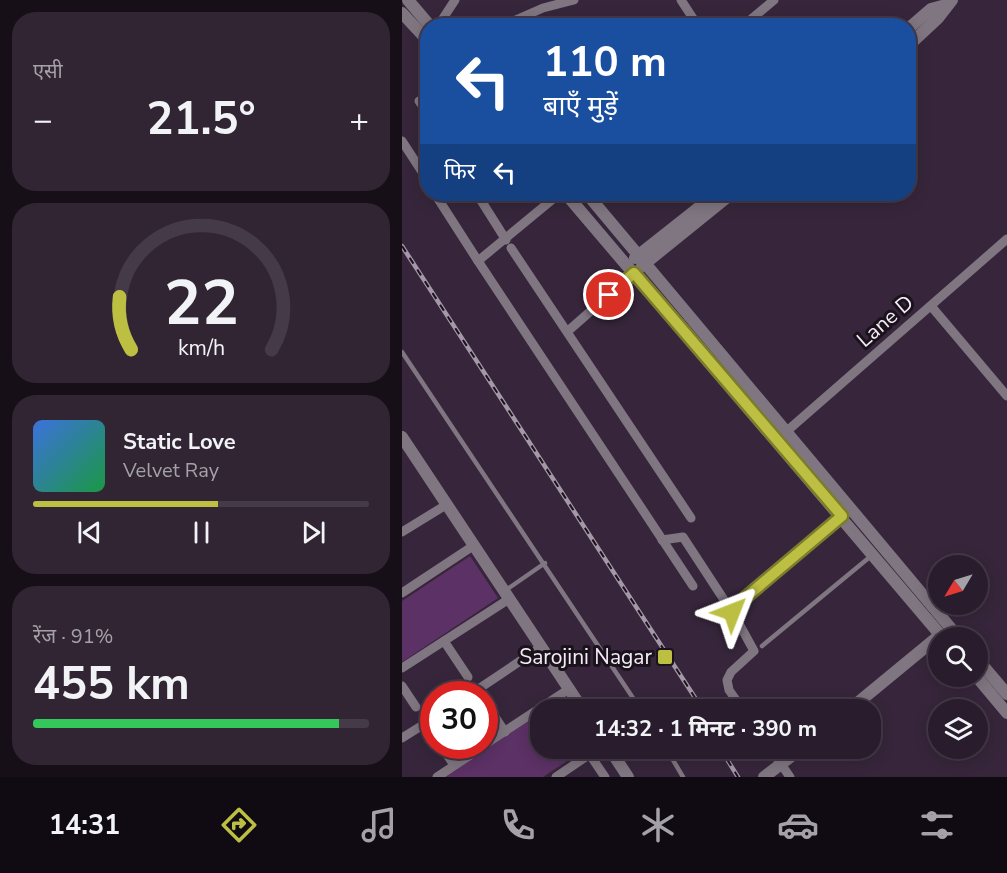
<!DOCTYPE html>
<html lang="hi">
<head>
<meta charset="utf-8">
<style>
  :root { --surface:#291c2c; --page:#312534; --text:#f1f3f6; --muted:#a5a1a9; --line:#453a48; --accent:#bdbf43 }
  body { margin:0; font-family:"Nunito Sans","Noto Sans Devanagari",sans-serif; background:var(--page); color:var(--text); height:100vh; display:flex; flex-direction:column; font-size:22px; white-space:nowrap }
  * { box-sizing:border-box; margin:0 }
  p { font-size:20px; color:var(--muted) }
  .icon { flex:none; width:33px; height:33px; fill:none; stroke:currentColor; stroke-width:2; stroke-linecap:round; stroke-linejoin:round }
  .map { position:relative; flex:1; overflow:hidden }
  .drawer { display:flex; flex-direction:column; gap:12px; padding:12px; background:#170f18; width:402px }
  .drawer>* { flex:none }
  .hud { position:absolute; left:18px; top:18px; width:496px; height:183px; border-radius:24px; box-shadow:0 3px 15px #0003,0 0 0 2px var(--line); background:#1a4fa0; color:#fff; overflow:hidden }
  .needle { width:39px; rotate:232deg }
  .controls { position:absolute; left:526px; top:555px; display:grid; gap:12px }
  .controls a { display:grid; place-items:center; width:60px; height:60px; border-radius:50%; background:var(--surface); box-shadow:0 3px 15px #0003,0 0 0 2px var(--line); font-size:30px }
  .speed { position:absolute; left:18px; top:681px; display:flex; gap:12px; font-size:30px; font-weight:700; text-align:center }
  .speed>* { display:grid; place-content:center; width:78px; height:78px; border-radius:50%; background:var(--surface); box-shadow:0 3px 15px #0003,0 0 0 2px var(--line); line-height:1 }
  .speed .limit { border:9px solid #d22; background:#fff; color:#111 }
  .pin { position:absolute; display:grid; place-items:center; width:51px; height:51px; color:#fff; margin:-26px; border:3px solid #fff; border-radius:50%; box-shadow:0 2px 6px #0007 }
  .me { position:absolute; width:66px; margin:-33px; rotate:45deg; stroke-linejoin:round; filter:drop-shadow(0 0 4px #0008) }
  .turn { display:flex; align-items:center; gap:21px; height:126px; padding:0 24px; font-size:27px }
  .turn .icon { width:78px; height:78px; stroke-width:2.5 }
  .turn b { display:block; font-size:42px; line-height:51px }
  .then { display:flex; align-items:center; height:57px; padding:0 24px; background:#0003; gap:12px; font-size:22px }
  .big { font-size:45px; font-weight:700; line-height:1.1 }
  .drawer .card { flex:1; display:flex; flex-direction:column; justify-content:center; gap:9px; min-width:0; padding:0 21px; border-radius:24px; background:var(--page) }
  .drawer .dial { align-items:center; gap:0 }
  .dial svg { height:156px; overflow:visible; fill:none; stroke:var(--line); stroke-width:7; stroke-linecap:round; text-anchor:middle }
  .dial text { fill:var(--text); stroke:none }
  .song { display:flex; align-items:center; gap:18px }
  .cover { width:72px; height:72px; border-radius:9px; background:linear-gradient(135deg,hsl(220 70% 55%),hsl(140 70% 35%)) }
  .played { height:6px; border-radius:3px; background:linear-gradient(90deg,var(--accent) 55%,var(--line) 55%) }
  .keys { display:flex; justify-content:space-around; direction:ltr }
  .heat { display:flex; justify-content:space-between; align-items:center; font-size:33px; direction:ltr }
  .charge { height:9px; border-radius:4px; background:linear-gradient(90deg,#34c759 91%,var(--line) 0) }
  .trip { position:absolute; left:128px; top:699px; width:351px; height:60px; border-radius:24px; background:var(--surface); box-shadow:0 3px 15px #0003,0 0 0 2px var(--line); font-weight:700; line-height:60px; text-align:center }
  .dock { display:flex; height:96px; justify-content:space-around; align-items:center; background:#100b12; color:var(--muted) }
  .dock .icon { width:42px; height:42px }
  .dock .active { color:var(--accent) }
  .dock b { font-size:27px; color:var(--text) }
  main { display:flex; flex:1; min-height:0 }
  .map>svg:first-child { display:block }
</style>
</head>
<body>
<main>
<section class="drawer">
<div class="card"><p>एसी</p>
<div class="heat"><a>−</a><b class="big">21.5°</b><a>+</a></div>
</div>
<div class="card dial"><svg viewBox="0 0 100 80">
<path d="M14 69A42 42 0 1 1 86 69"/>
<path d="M14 69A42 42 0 0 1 8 42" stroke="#bdbf43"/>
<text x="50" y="56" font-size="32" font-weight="700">22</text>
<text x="50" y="72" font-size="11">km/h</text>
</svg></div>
<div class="card">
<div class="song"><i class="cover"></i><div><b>Static Love</b><p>Velvet Ray</p></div></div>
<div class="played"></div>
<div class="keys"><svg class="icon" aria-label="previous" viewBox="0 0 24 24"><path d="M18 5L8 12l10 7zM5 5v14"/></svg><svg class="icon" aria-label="pause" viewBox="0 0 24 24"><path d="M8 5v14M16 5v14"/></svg><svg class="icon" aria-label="next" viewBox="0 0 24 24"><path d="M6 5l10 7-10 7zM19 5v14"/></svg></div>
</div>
<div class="card"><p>रेंज · 91%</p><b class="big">455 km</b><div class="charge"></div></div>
</section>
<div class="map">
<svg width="605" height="777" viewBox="0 0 605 777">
  <rect width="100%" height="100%" fill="#37263b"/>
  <g fill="#5c3165">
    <path d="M68 556 96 598 0 662V601Z"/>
    <path d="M138 712V748L183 749 141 777H42Z"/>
  </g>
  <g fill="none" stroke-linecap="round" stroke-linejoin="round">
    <g stroke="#7f7681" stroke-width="4.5">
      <path d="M0 352 239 710"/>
      <path d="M104 590 143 563"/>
      <path d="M360 646 469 556"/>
      <path d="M264 748 281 777"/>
    </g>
    <g stroke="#7f7681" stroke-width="9">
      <path d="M279 0 296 26"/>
      <path d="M36 26 53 0"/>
      <path d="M100 26 141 8 172 0"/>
      <path d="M341 26 372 0"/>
      <path d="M17 101 26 114"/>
      <path d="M0 141 26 181"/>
      <path d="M33 194 76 261"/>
      <path d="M75 194 104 240"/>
      <path d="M157 194 76 261 291 586"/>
      <path d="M109 248 289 518"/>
      <path d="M529 306 605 396"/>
      <path d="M166 331 232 273"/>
      <path d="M385 431 605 239"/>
      <path d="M0 532 44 505"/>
      <path d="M260 540 281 537 330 612"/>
      <path d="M0 593 71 546"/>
      <path d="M42 641 66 677"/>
      <path d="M0 668 107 599"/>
      <path d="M0 686 14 707"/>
      <path d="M69 694 139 647"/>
      <path d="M85 705 103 732"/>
      <path d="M341 710 327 690 325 680 329 672 352 651 329 609 443 514"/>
      <path d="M0 738 32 718"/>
      <path d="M82 745 167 689"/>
      <path d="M39 746 52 765"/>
      <path d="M368 748 388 777"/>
      <path d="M188 755 203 777"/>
      <path d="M35 777 82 746"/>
      <path d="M154 777 197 748"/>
    </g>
    <g stroke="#7f7681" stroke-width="12">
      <path d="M6 0 28 26"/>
      <path d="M0 13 26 41"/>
      <path d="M507 28 529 9 544 5"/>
      <path d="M507 45 536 18 550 0"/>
      <path d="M164 194 541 638"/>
      <path d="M185 194 557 638"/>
      <path d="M233 258 314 194"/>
      <path d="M240 266 329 194"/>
      <path d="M0 437 181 710"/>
      <path d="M576 660 605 694"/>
      <path d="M574 676 605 713"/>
      <path d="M447 710 538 635"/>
      <path d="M207 748 226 777"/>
      <path d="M362 777 400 748"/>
    </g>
    <defs>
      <g id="rail">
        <path d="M0 246 301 710"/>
        <path d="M318 748 336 777"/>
      </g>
    </defs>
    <use href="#rail" stroke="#a497a7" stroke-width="4.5"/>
    <use href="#rail" stroke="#1a131c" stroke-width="2" stroke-dasharray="7" stroke-linecap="butt"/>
  </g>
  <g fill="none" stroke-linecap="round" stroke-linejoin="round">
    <defs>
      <path id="route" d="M207 295 232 273 440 516 331 608 330 612"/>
    </defs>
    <use href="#route" stroke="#7b7c2c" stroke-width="15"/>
    <use href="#route" stroke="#bdbf43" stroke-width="10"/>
  </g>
  <rect fill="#bdbf43" stroke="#1a131c" stroke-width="2" x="255" y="649" width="16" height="16" rx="3"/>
  <g text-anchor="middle" stroke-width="6" stroke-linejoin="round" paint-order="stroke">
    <g font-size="21" fill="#f6ebf8" stroke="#1a131c">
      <text transform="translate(483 321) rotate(-41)" y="7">Lane D</text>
    </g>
    <g font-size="21" fill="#f6ebf8" stroke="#1a131c" text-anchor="end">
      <text x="250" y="664">Sarojini Nagar</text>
    </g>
  </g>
</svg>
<div class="controls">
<a><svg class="needle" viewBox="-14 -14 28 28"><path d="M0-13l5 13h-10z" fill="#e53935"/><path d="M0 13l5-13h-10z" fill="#a5a1a9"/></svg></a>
<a><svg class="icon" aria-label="search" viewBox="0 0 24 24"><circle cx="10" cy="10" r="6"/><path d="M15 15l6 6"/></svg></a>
<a><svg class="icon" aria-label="layers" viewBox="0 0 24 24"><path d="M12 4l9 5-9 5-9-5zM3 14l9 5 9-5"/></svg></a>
</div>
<div class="speed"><div class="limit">30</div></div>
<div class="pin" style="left:207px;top:295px;background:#d93025"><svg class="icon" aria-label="arrive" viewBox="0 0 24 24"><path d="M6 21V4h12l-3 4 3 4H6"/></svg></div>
<svg class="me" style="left:330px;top:612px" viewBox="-20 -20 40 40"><path d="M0-17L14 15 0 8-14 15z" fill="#bdbf43" stroke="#fff" stroke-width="4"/></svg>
<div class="trip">14:32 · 1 मिनट · 390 m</div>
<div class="hud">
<div class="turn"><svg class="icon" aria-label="left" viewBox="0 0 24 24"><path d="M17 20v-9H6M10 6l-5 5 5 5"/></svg><div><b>110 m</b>बाएँ मुड़ें</div></div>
<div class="then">फिर<svg class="icon" aria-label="left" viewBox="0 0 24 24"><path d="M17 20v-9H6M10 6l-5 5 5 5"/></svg></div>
</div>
</div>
</main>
<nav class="dock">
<b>14:31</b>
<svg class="icon active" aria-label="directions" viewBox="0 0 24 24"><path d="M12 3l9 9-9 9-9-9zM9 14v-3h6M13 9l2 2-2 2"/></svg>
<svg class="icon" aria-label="music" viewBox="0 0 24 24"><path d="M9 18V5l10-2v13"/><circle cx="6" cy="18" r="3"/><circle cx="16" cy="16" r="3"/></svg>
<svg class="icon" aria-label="phone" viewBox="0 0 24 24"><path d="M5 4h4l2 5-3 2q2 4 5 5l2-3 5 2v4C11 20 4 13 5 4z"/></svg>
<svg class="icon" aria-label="climate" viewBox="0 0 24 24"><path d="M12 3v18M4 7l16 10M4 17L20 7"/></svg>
<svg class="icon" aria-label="car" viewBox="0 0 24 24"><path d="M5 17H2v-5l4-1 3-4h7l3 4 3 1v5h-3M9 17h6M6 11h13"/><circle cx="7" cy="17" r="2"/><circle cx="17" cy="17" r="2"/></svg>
<svg class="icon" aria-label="filters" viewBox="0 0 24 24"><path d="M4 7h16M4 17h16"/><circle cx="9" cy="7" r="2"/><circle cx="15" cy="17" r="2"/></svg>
</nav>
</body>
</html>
